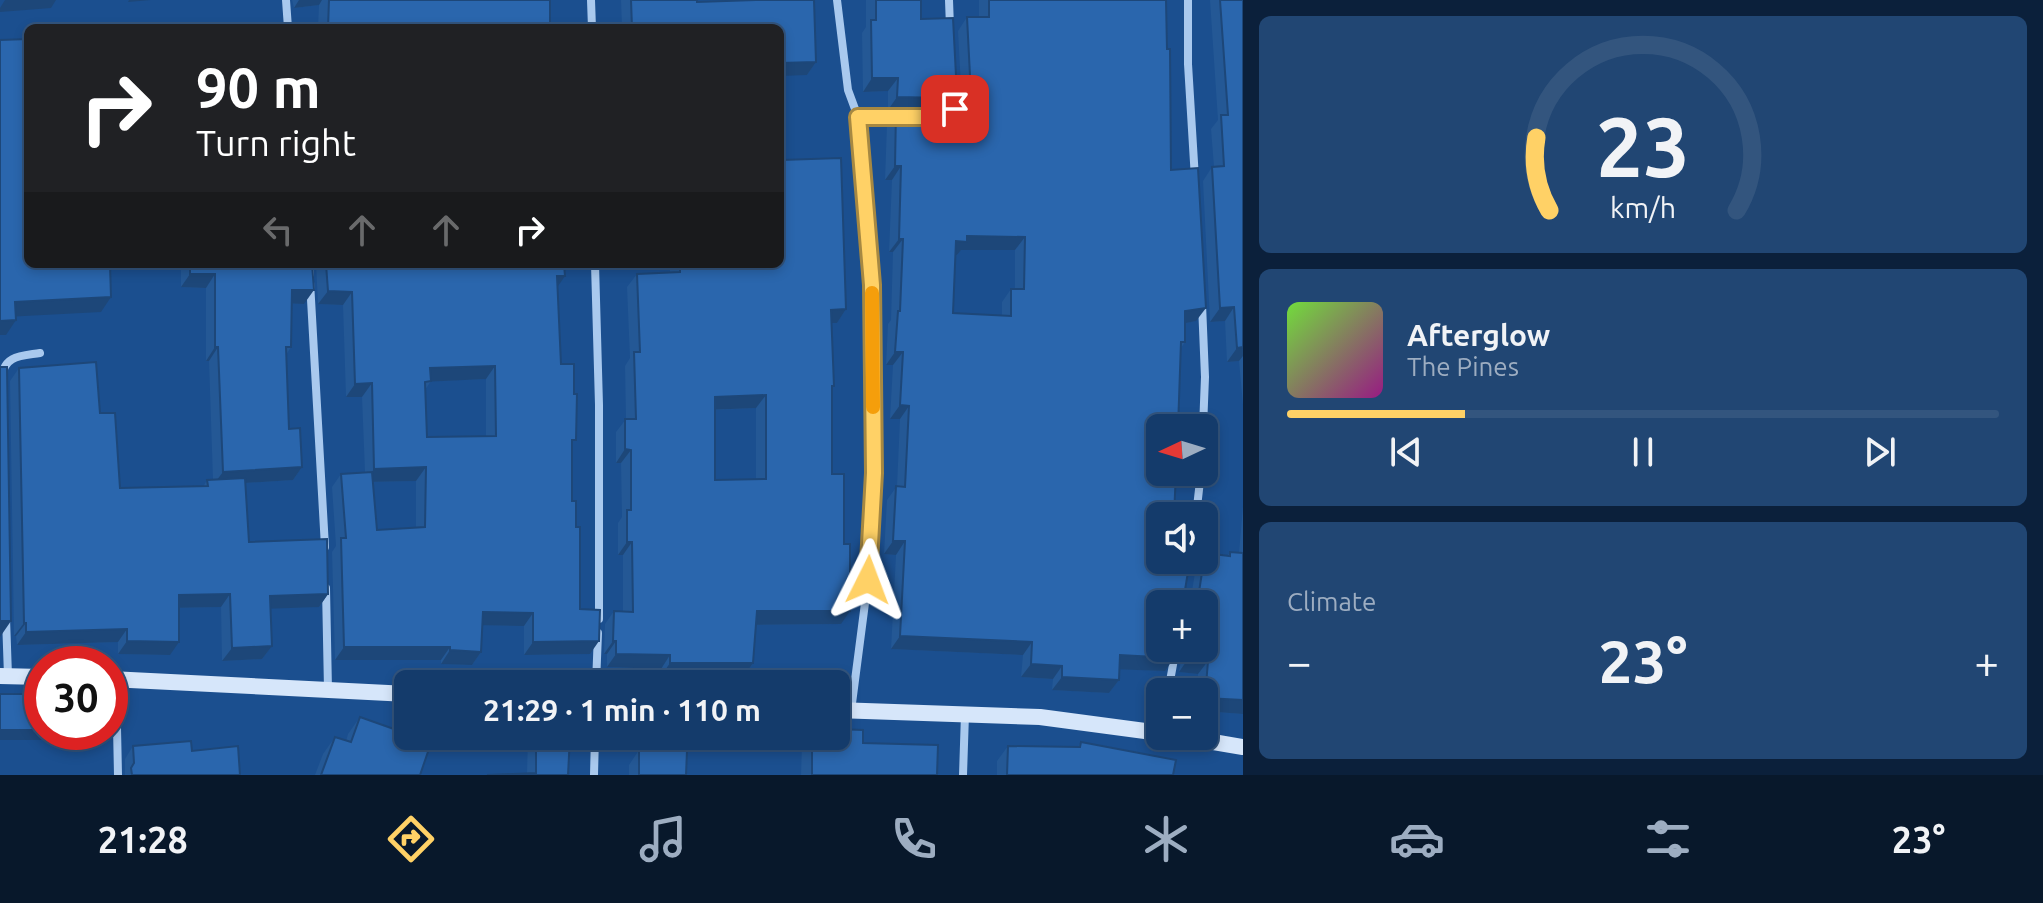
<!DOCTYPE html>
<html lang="en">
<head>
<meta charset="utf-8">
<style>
  :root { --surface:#143b6b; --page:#214673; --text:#f1f3f6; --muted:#9dadc1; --line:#33557e; --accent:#ffd166 }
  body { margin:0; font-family:Ubuntu,sans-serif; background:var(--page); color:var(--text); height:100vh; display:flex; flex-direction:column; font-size:30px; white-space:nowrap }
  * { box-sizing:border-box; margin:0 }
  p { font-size:26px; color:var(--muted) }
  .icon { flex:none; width:44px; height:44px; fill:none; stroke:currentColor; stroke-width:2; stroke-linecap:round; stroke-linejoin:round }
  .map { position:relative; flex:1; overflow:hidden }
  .sheet { display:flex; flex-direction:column; gap:16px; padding:16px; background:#0b203b; width:800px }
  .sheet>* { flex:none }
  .guide { position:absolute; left:24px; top:24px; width:760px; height:244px; border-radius:12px; box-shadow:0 4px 12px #0003,0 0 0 2px var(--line); background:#202124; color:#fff; overflow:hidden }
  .needle { width:52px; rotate:266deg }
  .tools { position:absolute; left:1146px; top:414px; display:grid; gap:16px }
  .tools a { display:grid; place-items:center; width:72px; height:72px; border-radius:12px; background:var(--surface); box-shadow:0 4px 12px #0003,0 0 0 2px var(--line); font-size:40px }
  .speed { position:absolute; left:24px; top:646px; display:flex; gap:16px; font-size:40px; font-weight:700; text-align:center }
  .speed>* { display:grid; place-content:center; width:104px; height:104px; border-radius:50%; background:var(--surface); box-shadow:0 4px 12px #0003,0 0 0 2px var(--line); line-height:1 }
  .speed .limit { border:12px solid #d22; background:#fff; color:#111 }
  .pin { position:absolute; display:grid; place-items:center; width:68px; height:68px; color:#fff; margin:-34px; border-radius:16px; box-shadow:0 4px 12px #0006 }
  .me { position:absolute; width:88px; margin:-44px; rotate:3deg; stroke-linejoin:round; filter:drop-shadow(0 0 6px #0008) }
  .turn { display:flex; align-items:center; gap:28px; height:168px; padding:0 40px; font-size:36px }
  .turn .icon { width:104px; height:104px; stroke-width:2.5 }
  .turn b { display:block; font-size:56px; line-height:68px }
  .lanes { display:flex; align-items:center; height:76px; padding:0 40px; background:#0003; justify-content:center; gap:40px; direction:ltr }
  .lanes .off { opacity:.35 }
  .big { font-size:60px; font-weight:700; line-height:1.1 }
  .sheet .tile { flex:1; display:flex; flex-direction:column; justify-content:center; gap:12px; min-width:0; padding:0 28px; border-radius:12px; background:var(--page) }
  .sheet .dial { align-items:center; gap:0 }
  .dial svg { height:208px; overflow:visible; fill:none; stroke:var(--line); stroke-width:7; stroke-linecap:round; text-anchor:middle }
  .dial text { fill:var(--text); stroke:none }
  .song { display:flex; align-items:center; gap:24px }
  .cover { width:96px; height:96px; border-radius:12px; background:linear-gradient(135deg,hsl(100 70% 55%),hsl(310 70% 35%)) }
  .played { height:8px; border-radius:4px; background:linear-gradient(90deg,var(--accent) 25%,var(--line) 25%) }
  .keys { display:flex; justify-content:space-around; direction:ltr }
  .heat { display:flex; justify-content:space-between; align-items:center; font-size:44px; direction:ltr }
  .trip { position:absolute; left:394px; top:670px; width:456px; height:80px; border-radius:12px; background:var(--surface); box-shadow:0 4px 12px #0003,0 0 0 2px var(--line); font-weight:700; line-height:80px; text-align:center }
  .tabs { display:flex; height:128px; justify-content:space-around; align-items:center; background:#08182b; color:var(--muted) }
  .tabs .icon { width:56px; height:56px }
  .tabs .selected { color:var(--accent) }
  .tabs b { font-size:36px; color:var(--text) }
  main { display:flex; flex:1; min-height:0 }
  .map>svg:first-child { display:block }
</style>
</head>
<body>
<main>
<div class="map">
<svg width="1243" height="775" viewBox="0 0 1243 775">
  <rect width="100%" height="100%" fill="#1b4f8f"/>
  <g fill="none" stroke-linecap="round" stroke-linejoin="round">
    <g stroke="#a9c9ee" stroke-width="8">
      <path d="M286 0 288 28"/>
      <path d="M591 0 592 28"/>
      <path d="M837 0 848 90 858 117 872 285 874 473 868 580 851 711"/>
      <path d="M949 0 950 27"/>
      <path d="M1188 0V64L1195 179"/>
      <path d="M949 116 955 109 954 89"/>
      <path d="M858 117H899"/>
      <path d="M309 264 325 547"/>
      <path d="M595 264 599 405V619"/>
      <path d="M1202 304 1205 377 1203 428"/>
      <path d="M2 377C4 355 22 356 40 353"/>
      <path d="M1196 516 1201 472"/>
      <path d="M326 588 328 690"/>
      <path d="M6 618 8 676"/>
      <path d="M116 680 118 775"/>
      <path d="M596 684 598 633"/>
      <path d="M1168 692 1176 648"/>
      <path d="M594 775 595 736"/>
      <path d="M963 775 965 714"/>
    </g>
    <g stroke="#d6e6fa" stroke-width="16">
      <path d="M0 676 42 677"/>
      <path d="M110 679 408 694"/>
      <path d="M836 710 1040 717 1160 733"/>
      <path d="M1178 736 1243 747"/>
    </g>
  </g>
  <g fill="#245895" fill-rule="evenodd">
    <path d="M292 0H550V28H318L319 5 294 8Z"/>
    <path d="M621 0H697V2L746 0H814L816 62 807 75 780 28H622Z"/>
    <path d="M866 0H921V19L948 108 888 110V91L863 92 862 33 866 27Z"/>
    <path d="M979 0H1166L1171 170 1196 321 1185 323V342L1181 348 1160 516 1185 590 1189 596 1191 597 1196 567 1201 560H1204L1205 553 1228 555 1230 552 1239 553 1243 506V714L1204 711V692H1197L1198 674 1179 672 1183 648H1204V604H1160L1165 671 1119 669V680L1109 693 1052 690 1053 679 1021 677 1023 655 891 649 896 555 884 554 887 500 897 486 900 419H890L893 365H886L888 324 891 320 893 252H889L892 180H885L887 124 896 111 946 112 962 106 958 31 967 17H979ZM961 250H1015V289H1011L1002 302V316L953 313 956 255H957Z"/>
    <path d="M1210 0H1243V405L1239 361 1227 362 1225 321 1210 322 1203 181 1212 167H1214L1211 129 1218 120Z"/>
    <path d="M782 160 846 309 837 323H832V474L841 624 756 625 753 663 744 676H661V669L607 667V654H604L605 624 614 611H623V555H618V523L622 517 621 463H616V432L626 419 625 366 630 358 627 287 637 274 670 273V264H780ZM756 408V479L715 480V410Z"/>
    <path d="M181 264H312L304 304 291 303V347L286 355 289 429 302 467 293 480 245 483 249 542 328 594 319 607 270 608 272 646 262 659 222 661 221 607 179 608 170 655 118 654V642L17 645 16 636H14L10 381 19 368 100 413 120 488 203 487 207 480H213L209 361H206V288L181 287Z"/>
    <path d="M316 264H564L557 287 561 364 572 447V501L576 527 580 609 590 654 524 655V626L482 625 481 652 472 665 441 664V660H335L332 552 336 546 332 487 341 474 365 472 362 397H346L343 305 318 304ZM486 379V436L427 437 425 390 431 381ZM416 481V528L377 530 373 482Z"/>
    <path d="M360 717 420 775H315L323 754 335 737 346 741 348 734Z"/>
    <path d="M529 736H570L568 775 527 773 528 738Z"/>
    <path d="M807 736H836L863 743 937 775H801L802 743Z"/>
    <path d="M1081 742 1173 775H997V761L1008 746 1078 747Z"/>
    <path d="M133 746 192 751 240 775H125V759Z"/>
    <path d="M639 750 686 775H629V765Z"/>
  </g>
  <g fill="#1d4779">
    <path d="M5 0H56L51 8 0 12V8Z"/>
    <path d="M129 0H151L128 2Z"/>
    <path d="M299 0H322L319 5 294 8Z"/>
    <path d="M816 62 807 75 780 76V63Z"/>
    <path d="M872 78H898L888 91 863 92Z"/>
    <path d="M957 95 948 108 935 111 888 110 897 97Z"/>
    <path d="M895 166H901L892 180H885Z"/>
    <path d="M967 236 1025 237 1015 250H961L957 255H947L956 241Z"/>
    <path d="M899 239H903L893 252H889Z"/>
    <path d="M190 274H215L206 288 181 287Z"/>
    <path d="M557 276H565L556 289Z"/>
    <path d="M292 290H314L304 304 282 303Z"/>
    <path d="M328 291 352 292 343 305 318 304Z"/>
    <path d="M111 297 101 312 5 317 15 302Z"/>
    <path d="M1234 307 1225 321 1210 322 1220 308Z"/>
    <path d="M1206 308 1196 321 1176 325 1185 311Z"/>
    <path d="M846 309 837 323H822L831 310Z"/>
    <path d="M16 320 6 335H0V321Z"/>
    <path d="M215 347H218L209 361H206Z"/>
    <path d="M1243 347V356L1239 361 1227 362 1237 348Z"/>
    <path d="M895 352H903L893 365H886Z"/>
    <path d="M495 366 486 379 421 382 430 368Z"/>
    <path d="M372 383 362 397H346L355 384Z"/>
    <path d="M766 395 756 408 705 410 715 397Z"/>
    <path d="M900 405 909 406 900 419H890Z"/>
    <path d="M625 449 631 450 621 463H616Z"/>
    <path d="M302 467 293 480 213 485 223 472Z"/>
    <path d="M426 467 416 481 365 482 374 469Z"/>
    <path d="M893 541H905L896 555 884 554Z"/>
    <path d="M627 542H632L623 555H618Z"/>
    <path d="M230 594 221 607 170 608 179 595Z"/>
    <path d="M328 594 319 607 261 609 270 596Z"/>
    <path d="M757 611H850L841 624 747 625Z"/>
    <path d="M483 612 533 613 524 626 473 625Z"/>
    <path d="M0 621H11L0 637Z"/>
    <path d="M24 623H26L16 636H14Z"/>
    <path d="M127 629 118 642 17 645 26 632Z"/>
    <path d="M900 636 1032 642 1023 655 891 649Z"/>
    <path d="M127 641 179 642 170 655 118 654Z"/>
    <path d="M599 641 590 654 524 655 533 642Z"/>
    <path d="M613 641H616L607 654H604Z"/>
    <path d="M272 646 262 659 222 661 232 648Z"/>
    <path d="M344 647H450L441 660H335Z"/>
    <path d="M450 650 481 652 472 665 441 664Z"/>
    <path d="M616 654 670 655 661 669 607 667Z"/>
    <path d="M1120 655 1174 658 1165 671 1110 669Z"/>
    <path d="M1188 659 1208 661 1198 674 1179 672Z"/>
    <path d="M670 663H753L744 676H661Z"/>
    <path d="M1031 664 1062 666 1053 679 1021 677Z"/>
    <path d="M1062 677 1119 680 1109 693 1052 690Z"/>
    <path d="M1205 698 1243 700V714L1204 711V699Z"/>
    <path d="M0 730H42V732H88L82 740H0Z"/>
  </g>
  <g fill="#2a66ad" stroke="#1d4779" stroke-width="2" fill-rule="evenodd">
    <path d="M329 0H550V28H328Z"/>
    <path d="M631 0H697V2L756 0H814L816 62 780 63V28H632Z"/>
    <path d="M876 0H921V19L953 18 957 95 945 98 897 97 898 78H872L871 20H876Z"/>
    <path d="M989 0H1166L1167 49H1170L1171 170 1198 168 1206 308 1185 311V342H1181L1178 428H1160V472H1176L1174 516H1160V560H1190L1185 590 1189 596 1196 597 1199 592 1205 553 1230 556V552L1243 553V700L1205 698 1208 661 1188 659 1190 648H1204V604H1160V648H1176L1174 658 1120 655 1119 680 1062 677V666L1031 664 1032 642 900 636 905 541H893L896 486 905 487 909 406 900 405 903 352H895L898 311H900L903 239H899L901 166H895L896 111 946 112 969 104 971 95 967 17H989ZM967 236 1025 237 1024 289H1011V316L953 313 956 241 967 242Z"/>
    <path d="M1220 0H1243V347L1237 348 1234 307 1220 308 1212 167 1224 166 1221 115H1228Z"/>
    <path d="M28 39V264H110L111 297 15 302 16 320 0 321V40Z"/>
    <path d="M780 108 782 160 841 158 846 309 831 310 834 386H832V474H844V544H850V611H757L753 663H670V655L616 654V641H613L614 611 633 612 632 542H627V510H631V450L625 449V419H636L634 352H640L637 274 680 272V264H780ZM766 395V479L715 480V397Z"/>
    <path d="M190 264H312L314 290H292L291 347H286L289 429 300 428 302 467 223 472 218 347H215V274H190Z"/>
    <path d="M326 264H564L565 276H557L561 364H574V394H577L576 440H572V501H576V527H580V609L600 610 599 641 533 642V613L483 612 481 652 450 650V647H344L341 538H346L341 474 372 472 377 530 425 527 426 467 374 469 372 383 355 384 352 292 328 291ZM495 366 496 436 427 437 425 382 431 381 430 368Z"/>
    <path d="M96 362 100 413H115L120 488 208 486 207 480 245 478 249 542 327 539 328 594 270 596 272 646 232 648 230 594 179 595V642L127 641V629L26 632V623H24L19 368Z"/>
    <path d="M0 367H7L11 621H0Z"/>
    <path d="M0 694H41L42 730H0Z"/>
    <path d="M360 717 408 734V736H413L431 743 420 775H321L335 737 351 742Z"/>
    <path d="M836 729 863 730V743L938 745 937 775H812V736H836Z"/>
    <path d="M536 736H570L568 775H487L536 773Z"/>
    <path d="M191 741 192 751 238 746 240 775H132L131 768 134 763 133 746Z"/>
    <path d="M1081 742 1176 760 1173 775H1007L1008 746 1080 747Z"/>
    <path d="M639 750 687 751 686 775H639Z"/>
  </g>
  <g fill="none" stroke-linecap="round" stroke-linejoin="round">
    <defs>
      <path id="route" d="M868 580 874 473 872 285 858 117H948L955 109"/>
    </defs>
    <use href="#route" stroke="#a68842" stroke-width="20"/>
    <use href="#route" stroke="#ffd166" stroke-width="14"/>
    <path stroke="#f59e0b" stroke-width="14" d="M872 293 873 407"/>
  </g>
</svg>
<div class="tools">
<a><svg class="needle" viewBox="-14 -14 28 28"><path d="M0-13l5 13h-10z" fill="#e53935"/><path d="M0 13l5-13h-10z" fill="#9dadc1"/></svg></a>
<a><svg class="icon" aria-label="sound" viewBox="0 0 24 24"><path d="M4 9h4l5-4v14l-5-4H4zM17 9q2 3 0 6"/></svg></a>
<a>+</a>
<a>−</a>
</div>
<div class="speed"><div class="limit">30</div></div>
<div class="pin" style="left:955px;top:109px;background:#d93025"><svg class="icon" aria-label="arrive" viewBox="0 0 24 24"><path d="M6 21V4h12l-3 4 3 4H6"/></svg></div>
<svg class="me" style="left:868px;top:580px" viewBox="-20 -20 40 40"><path d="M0-17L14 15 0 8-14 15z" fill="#ffd166" stroke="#fff" stroke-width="4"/></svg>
<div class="trip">21:29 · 1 min · 110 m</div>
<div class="guide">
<div class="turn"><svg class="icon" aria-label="right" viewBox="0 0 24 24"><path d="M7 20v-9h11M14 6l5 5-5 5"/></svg><div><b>90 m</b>Turn right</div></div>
<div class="lanes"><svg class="icon off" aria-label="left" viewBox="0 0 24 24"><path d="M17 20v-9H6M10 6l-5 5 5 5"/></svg><svg class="icon off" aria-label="ahead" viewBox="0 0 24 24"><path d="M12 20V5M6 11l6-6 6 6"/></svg><svg class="icon off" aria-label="ahead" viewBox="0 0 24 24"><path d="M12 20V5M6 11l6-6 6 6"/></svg><svg class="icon" aria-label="right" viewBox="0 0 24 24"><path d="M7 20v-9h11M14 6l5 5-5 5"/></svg></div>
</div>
</div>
<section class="sheet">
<div class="tile dial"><svg viewBox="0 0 100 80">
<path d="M14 69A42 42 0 1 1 86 69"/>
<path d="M14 69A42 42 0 0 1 9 41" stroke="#ffd166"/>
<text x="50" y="56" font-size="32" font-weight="700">23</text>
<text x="50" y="72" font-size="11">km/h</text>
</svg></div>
<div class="tile">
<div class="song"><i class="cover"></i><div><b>Afterglow</b><p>The Pines</p></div></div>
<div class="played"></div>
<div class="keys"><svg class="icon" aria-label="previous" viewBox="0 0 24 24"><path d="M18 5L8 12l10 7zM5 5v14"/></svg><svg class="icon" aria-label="pause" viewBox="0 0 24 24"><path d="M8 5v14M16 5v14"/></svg><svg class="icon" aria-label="next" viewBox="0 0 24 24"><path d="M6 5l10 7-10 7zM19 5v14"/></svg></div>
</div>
<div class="tile"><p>Climate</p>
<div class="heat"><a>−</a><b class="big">23°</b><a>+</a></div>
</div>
</section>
</main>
<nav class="tabs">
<b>21:28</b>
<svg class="icon selected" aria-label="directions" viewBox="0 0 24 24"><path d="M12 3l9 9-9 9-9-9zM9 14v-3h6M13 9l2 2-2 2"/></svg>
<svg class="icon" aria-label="music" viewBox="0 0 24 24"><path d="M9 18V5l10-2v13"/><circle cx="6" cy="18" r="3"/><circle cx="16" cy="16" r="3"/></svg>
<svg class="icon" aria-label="phone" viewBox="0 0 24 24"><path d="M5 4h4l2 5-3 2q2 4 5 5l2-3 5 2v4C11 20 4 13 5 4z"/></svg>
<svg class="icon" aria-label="climate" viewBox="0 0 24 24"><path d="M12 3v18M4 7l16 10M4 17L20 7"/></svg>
<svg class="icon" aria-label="car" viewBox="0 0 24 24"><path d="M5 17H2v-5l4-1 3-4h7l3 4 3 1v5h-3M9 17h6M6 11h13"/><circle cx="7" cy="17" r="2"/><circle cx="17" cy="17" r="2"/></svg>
<svg class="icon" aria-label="filters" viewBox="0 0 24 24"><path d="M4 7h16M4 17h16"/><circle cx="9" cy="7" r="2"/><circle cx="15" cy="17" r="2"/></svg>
<b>23°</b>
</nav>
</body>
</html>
